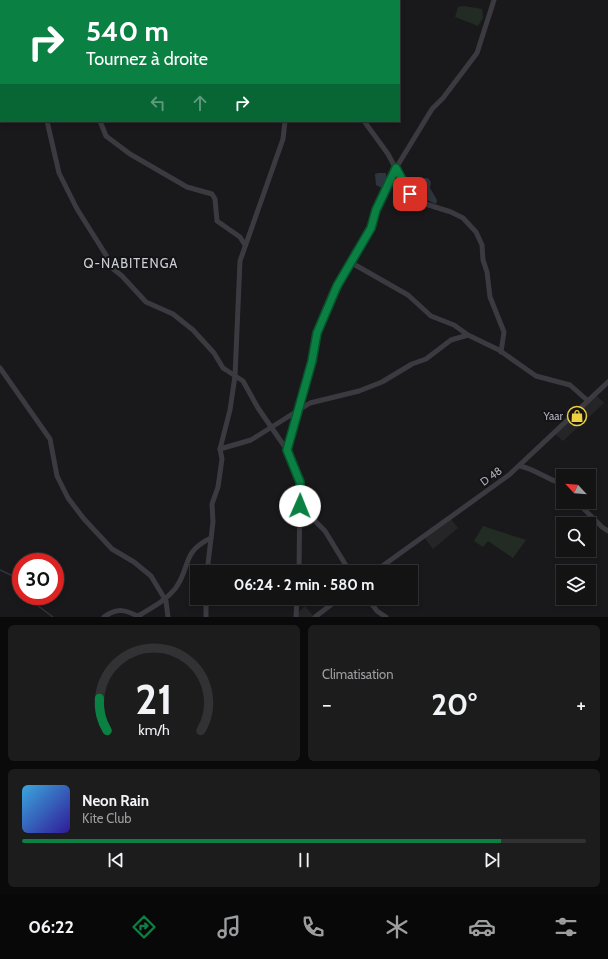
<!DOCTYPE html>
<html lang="fr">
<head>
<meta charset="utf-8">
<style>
  :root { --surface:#131314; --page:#1c1c1d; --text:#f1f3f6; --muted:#9d9ea0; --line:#323234; --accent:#0b8043 }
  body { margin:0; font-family:Cabin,sans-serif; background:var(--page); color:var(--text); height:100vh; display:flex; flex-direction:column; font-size:15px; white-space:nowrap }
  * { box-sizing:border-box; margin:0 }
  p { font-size:13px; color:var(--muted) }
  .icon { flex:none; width:22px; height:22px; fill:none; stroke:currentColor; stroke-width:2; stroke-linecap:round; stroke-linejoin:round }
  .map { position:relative; height:617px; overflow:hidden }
  .drawer { display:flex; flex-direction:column; gap:8px; padding:8px; background:#0a0a0b; flex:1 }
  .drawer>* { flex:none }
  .banner { position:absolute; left:0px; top:0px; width:400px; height:122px; box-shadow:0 2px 6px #0003,0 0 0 1px var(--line); background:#0b8043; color:#fff; overflow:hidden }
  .needle { width:26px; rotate:296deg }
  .buttons { position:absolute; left:556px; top:469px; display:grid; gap:8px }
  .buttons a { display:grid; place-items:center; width:40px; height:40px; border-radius:0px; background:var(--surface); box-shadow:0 2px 6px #0003,0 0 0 1px var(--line); font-size:20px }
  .speed { position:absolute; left:12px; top:553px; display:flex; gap:8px; font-size:20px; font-weight:700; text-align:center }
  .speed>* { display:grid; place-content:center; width:52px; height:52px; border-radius:50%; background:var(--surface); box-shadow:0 2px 6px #0003,0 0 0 1px var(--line); line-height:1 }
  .speed .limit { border:6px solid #d22; background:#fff; color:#111 }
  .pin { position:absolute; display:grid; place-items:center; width:34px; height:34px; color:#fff; margin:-17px; border-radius:8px; box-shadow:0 2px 6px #0006 }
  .me { position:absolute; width:44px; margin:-22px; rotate:1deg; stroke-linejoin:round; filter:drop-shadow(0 0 3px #0008) }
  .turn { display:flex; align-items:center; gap:14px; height:84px; padding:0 20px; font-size:18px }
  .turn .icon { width:52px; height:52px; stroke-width:2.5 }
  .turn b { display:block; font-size:28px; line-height:34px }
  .lanes { display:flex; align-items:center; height:38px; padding:0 20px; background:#0003; justify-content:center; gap:20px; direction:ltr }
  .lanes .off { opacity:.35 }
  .big { font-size:30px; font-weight:700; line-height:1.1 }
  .drawer .widget { flex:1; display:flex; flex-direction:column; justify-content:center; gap:6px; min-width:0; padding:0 14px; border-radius:6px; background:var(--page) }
  .drawer .dial { align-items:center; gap:0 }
  .dial svg { height:104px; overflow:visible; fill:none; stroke:var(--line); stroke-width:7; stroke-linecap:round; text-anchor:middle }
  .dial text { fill:var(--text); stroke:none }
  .song { display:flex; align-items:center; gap:12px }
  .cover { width:48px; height:48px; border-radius:6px; background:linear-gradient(135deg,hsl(200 70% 55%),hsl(250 70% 35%)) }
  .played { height:4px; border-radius:2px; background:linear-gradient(90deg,var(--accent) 85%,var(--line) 85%) }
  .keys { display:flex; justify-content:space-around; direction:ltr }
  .heat { display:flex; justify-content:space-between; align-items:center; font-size:22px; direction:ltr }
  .drawer .tiles { flex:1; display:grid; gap:8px; grid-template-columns:1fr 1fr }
  .widget:last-child { grid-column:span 2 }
  .trip { position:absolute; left:190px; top:565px; width:228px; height:40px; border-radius:0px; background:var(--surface); box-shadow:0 2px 6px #0003,0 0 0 1px var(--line); font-weight:700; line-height:40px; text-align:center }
  .dock { display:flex; height:64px; justify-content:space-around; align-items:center; background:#080808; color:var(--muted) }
  .dock .icon { width:28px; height:28px }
  .dock .selected { color:var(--accent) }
  .dock b { font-size:18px; color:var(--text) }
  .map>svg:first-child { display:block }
</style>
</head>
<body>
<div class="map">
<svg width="608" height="617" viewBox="0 0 608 617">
  <rect width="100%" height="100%" fill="#19191b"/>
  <g fill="#252528">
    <path d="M595 394 604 403 563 441 555 434Z"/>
    <path d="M450 518 458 528 433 549 424 537Z"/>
    <path d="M305 606 314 617H293Z"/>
  </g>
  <g fill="#232b25">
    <path d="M464 6 482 9 483 18 478 26 455 17 458 7Z"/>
    <path d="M483 526 526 540 513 558 488 541 483 547 474 541Z"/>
  </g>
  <g fill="#2f353f">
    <path d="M378 173H386V184L384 189 376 185 375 174Z"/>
    <path d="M425 178H428L431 182 430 188 437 200 436 204C425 200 415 193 410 182L412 180 420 181Z"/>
  </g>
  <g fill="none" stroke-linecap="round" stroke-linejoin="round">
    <g stroke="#2f353f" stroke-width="1.5">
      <path d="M0 570 15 577 21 581"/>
      <path d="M31 596 37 605 53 617"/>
    </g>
    <g stroke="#3a3a40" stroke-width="5">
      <path d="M21 0 22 1"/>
      <path d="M31 0V1"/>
      <path d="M205 0 208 1"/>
      <path d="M268 0 269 1"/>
      <path d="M8 1 9 0"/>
      <path d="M298 1V0"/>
      <path d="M370 1 376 0"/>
      <path d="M0 8 1 7"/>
      <path d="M47 121 59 173 77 209 106 255 112 268 122 276 146 302 173 314 193 330 214 353 223 368 243 381 258 408 287 450 297 473 300 487 299 572"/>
      <path d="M100 121 106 136 130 154 187 187 212 194 215 199 217 221 240 237 245 245"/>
      <path d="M364 121 388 154 405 186 416 201 451 212 463 218 476 232 482 245 483 260 487 272 490 297 504 332 501 352"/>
      <path d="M350 262 408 295 431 316 454 325 468 335 499 350 536 376 570 385 588 401"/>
      <path d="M0 368 50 439 57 476 68 498 84 519 112 549 134 562 151 576 166 601 168 617"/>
      <path d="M220 449 251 440 310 403 359 391 382 382 412 364 426 359 451 340 468 335"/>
      <path d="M287 450 312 361 317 333 337 286 371 228 376 209 396 168 432 109 443 98 477 53 494 0"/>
      <path d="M520 466C535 469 548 480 563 484"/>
      <path d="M577 502 602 527 608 531"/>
      <path d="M300 506 325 531 350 572"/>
      <path d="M207 572 213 522 212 504 218 487 222 459 220 449 230 410 235 376 240 261 283 139 285 121"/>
      <path d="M374 572 509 475 608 382"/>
      <path d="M367 598 377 611 386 617"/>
      <path d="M138 616C151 608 165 601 175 589 191 568 181 552 211 538"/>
      <path d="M104 617C118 607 125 610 140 617"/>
      <path d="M206 617V598"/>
      <path d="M296 617 297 598"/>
      <path d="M315 617 340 598"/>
    </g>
  </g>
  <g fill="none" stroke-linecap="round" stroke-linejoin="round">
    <defs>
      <path id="route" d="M300 506V482L287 450 312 361 317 333 337 286 371 228 376 210 396 168 410 194"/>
    </defs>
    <use href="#route" stroke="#07532c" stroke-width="10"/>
    <use href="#route" stroke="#0b8043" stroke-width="7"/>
  </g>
  <defs>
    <symbol id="shop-ring" viewBox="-11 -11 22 22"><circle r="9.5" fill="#141416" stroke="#edcf3f" stroke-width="1.5"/><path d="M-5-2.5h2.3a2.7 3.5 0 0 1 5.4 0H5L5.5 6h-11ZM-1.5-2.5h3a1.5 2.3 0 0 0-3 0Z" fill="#edcf3f"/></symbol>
  </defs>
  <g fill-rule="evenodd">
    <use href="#shop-ring" x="566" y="405" width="22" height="22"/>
  </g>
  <g text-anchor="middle" stroke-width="4" stroke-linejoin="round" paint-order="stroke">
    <g font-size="11" fill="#acaeba" stroke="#141416" text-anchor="end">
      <text x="563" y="420">Yaar</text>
    </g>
    <g font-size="11" fill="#acaeba" stroke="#141416">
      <text transform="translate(491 476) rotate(-36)" y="4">D 48</text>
    </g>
    <g font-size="13" letter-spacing="1" fill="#cdced6" stroke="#141416">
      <text x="131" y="268">Q-NABITENGA</text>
    </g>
  </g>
</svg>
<div class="buttons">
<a><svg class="needle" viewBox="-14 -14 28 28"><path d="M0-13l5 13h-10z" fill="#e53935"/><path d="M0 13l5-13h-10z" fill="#9d9ea0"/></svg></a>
<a><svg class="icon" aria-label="search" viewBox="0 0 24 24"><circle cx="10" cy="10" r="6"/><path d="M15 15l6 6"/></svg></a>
<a><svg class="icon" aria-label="layers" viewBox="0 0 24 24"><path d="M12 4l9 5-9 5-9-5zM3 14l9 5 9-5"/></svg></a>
</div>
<div class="speed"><div class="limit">30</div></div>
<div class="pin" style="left:410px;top:194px;background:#d93025"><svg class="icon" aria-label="arrive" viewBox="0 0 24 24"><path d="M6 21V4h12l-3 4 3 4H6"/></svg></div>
<svg class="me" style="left:300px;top:506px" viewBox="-20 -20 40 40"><circle r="19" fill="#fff"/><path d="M0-13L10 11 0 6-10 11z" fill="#0b8043"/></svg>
<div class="trip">06:24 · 2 min · 580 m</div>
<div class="banner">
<div class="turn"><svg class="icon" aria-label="right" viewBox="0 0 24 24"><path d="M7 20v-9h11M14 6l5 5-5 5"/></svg><div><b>540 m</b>Tournez à droite</div></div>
<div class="lanes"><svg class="icon off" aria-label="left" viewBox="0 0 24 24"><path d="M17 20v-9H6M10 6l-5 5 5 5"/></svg><svg class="icon off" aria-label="ahead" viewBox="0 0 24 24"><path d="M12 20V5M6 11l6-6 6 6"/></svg><svg class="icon" aria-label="right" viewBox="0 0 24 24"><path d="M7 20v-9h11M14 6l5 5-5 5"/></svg></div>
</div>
</div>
<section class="drawer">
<div class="tiles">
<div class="widget dial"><svg viewBox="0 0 100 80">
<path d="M14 69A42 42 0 1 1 86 69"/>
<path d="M14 69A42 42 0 0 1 8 44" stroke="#0b8043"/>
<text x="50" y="56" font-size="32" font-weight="700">21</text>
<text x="50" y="72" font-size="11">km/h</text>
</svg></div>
<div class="widget"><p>Climatisation</p>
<div class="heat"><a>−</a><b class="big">20°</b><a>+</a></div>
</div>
<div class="widget">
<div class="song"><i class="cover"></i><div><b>Neon Rain</b><p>Kite Club</p></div></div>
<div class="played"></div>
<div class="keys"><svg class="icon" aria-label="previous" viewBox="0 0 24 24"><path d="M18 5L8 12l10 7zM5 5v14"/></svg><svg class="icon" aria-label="pause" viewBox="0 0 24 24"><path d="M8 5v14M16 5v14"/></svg><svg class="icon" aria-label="next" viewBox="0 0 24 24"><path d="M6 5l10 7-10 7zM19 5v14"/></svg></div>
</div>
</div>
</section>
<nav class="dock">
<b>06:22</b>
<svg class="icon selected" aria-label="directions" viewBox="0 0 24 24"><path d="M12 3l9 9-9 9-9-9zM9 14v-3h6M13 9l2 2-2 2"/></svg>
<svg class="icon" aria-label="music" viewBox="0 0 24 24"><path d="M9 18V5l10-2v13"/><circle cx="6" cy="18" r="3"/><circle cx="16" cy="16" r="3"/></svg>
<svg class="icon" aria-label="phone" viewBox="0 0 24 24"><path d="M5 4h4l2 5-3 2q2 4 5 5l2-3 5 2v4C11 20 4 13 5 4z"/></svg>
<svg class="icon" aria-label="climate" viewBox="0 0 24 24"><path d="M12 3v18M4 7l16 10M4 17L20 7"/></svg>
<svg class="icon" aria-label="car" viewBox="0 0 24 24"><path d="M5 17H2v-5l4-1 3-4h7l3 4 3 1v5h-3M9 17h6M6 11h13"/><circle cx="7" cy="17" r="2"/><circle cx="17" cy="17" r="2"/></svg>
<svg class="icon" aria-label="filters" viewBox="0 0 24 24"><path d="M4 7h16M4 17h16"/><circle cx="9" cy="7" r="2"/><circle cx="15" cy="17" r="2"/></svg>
</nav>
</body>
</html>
